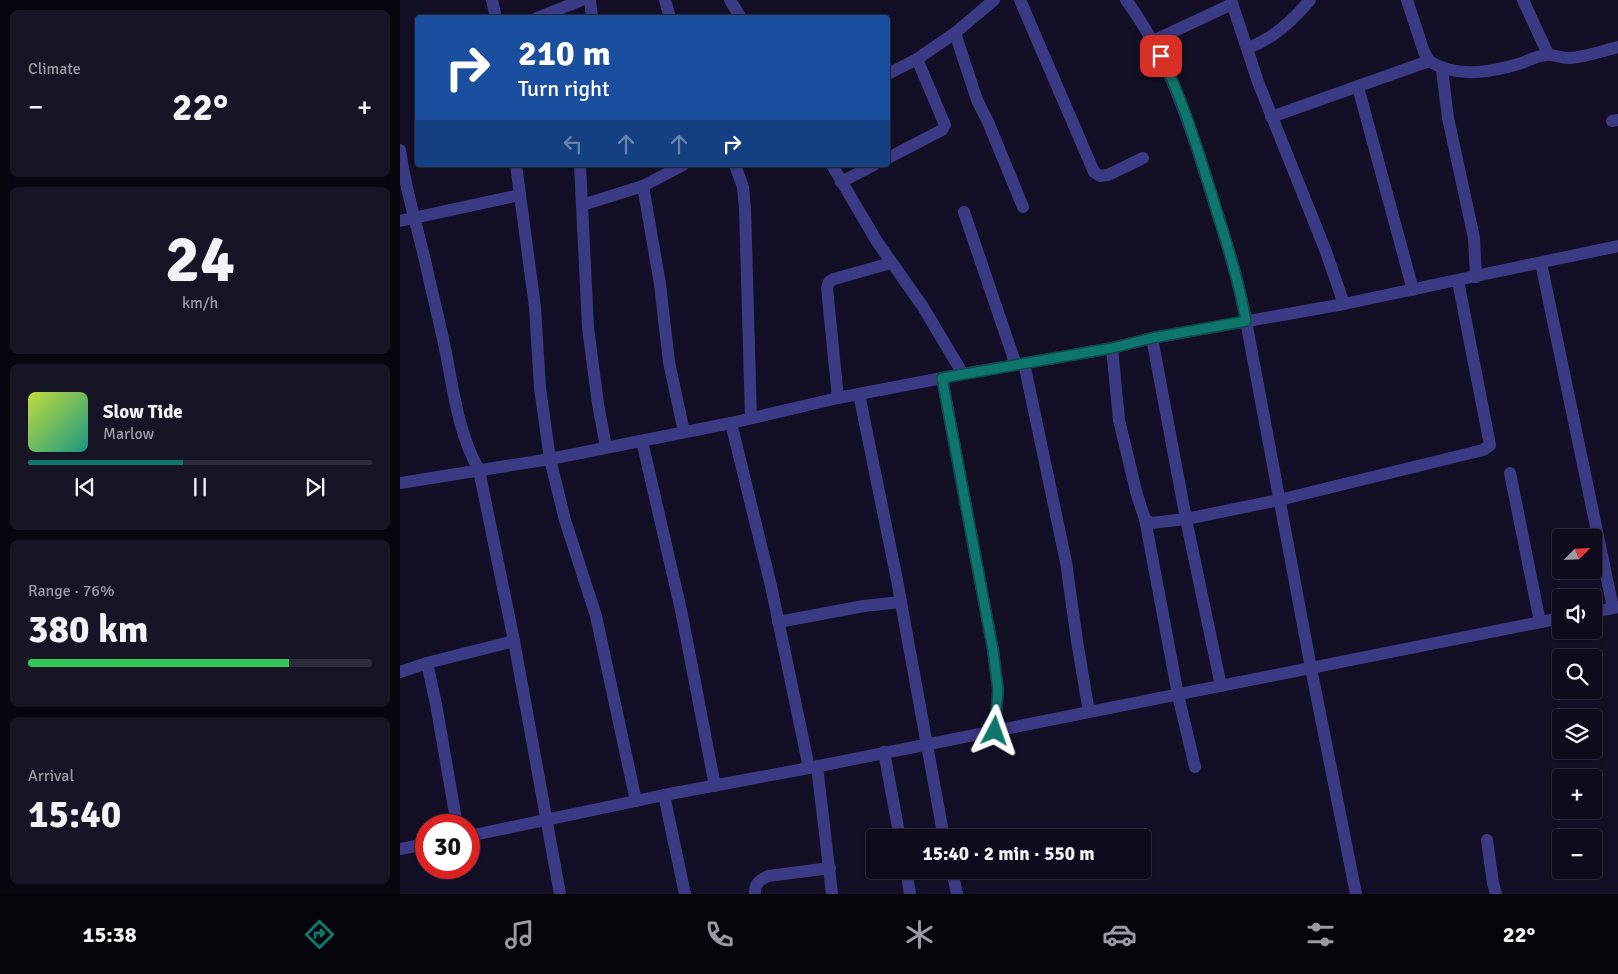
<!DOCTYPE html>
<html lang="en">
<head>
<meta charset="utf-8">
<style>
  :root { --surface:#0e0b1c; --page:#171425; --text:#f1f3f6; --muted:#9b9ba3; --line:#2e2b3b; --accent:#0f766e }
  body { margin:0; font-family:Signika,sans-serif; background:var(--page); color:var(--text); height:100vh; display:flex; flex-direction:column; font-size:19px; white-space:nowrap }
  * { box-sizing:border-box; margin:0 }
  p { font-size:16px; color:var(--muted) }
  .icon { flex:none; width:28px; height:28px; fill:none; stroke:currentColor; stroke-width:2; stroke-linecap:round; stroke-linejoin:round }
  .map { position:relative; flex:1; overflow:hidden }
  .sheet { display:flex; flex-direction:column; gap:10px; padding:10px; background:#08060f; width:400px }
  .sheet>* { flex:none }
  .guide { position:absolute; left:15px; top:15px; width:475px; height:152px; border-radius:5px; box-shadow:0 1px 4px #0004,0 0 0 1px var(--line); background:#1a4fa0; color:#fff; overflow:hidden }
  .needle { width:32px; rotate:66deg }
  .tools { position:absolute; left:1152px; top:529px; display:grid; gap:10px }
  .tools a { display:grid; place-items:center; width:50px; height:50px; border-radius:5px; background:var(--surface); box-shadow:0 1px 4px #0004,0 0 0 1px var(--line); font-size:25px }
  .speed { position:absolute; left:15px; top:814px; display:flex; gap:10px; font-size:25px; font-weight:700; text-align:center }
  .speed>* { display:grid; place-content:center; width:65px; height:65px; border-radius:50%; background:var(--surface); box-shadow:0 1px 4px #0004,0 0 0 1px var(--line); line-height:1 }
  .speed .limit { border:8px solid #d22; background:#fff; color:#111 }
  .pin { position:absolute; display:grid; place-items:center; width:42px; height:42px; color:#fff; margin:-21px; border-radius:10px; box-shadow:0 2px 8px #0006 }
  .me { position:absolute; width:55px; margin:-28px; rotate:4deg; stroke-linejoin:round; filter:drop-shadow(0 0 4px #0008) }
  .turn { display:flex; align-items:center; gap:18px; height:105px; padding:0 20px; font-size:22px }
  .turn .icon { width:65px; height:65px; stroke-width:2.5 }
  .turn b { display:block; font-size:35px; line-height:42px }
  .lanes { display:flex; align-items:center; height:48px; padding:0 20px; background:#0003; justify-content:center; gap:25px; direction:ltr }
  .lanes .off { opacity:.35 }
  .big { font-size:38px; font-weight:800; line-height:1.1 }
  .sheet .card { flex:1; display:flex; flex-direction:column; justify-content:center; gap:8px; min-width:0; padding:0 18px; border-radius:8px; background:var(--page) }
  .sheet .dial { align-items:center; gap:0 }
  .dial b { font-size:65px; line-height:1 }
  .song { display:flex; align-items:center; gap:15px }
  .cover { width:60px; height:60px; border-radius:8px; background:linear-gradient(135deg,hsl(70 70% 55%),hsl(170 70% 35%)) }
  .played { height:5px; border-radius:2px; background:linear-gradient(90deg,var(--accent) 45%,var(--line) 45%) }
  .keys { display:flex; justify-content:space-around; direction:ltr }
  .heat { display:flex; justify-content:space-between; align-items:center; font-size:28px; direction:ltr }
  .charge { height:8px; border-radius:4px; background:linear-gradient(90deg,#34c759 76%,var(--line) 0) }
  .trip { position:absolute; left:466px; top:829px; width:285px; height:50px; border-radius:5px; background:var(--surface); box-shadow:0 1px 4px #0004,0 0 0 1px var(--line); font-weight:800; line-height:50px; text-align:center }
  .tab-bar { display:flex; height:80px; justify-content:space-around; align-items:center; background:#06040b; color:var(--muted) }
  .tab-bar .icon { width:35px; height:35px }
  .tab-bar .active { color:var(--accent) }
  .tab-bar b { font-size:22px; color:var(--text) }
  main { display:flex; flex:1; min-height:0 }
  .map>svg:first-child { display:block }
</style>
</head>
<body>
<main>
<section class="sheet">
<div class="card"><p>Climate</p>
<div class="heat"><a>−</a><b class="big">22°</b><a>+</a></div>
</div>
<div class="card dial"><b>24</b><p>km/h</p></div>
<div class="card">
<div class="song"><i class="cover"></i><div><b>Slow Tide</b><p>Marlow</p></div></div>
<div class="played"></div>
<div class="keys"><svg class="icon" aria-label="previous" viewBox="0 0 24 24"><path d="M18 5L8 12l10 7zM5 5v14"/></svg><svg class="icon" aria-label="pause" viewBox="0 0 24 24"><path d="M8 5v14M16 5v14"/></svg><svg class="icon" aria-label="next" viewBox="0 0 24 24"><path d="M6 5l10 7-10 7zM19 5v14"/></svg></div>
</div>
<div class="card"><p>Range · 76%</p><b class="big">380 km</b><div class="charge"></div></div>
<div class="card"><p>Arrival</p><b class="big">15:40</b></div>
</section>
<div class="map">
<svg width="1218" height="894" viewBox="0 0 1218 894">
  <rect width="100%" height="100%" fill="#130f26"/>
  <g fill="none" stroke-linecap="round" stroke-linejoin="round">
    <g stroke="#3d3a85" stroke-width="12">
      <path d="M92 0 96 18"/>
      <path d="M190 0 192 18"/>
      <path d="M265 0 270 18"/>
      <path d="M330 0 341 18"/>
      <path d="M620 0 694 172 700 176 708 175 743 158"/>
      <path d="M726 0C769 58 791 127 812 196 825 237 838 278 846 321L911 668 956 894"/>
      <path d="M831 0 858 82 925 249 944 304"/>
      <path d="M1007 0 1024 52 1029 61"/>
      <path d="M1123 0 1148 54"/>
      <path d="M137 18 182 0"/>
      <path d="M555 33 577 100 588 122 623 207"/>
      <path d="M753 41 832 4"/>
      <path d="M848 48C874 38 892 21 910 0"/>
      <path d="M1042 69 1048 118 1074 238 1076 277"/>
      <path d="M488 74 517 59 555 33 594 0"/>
      <path d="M958 87 1013 290"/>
      <path d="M871 117 1029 61C1057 79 1092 72 1122 63 1129 60 1139 55 1147 55 1155 54 1162 59 1170 58 1186 57 1202 51 1218 47"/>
      <path d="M1212 121 1218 120"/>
      <path d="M0 150C6 195 21 238 30 283 36 308 42 333 47 358 54 396 60 437 79 470L114 641 160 894"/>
      <path d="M488 158 542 130 545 125 517 59"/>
      <path d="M116 165 135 307 140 388 150 459 165 520 196 616 236 801"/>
      <path d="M180 165 188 327 198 404 206 447"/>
      <path d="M335 165 343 187 345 208 351 418"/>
      <path d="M432 165 476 240 523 307 563 374"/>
      <path d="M441 182 474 165"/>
      <path d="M243 186 260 284 269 362 284 432"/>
      <path d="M182 205 243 186 283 165"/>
      <path d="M564 212 616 365"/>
      <path d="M0 221 120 195"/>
      <path d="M1141 263 1213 608"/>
      <path d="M752 338 786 519 821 686"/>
      <path d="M712 348 719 420 737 495 745 519 751 523 786 519 879 500 1083 450 1090 445 1058 281"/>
      <path d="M624 363 666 562 677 641 689 712"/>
      <path d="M542 378 593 650 598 690 595 731"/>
      <path d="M459 394 496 575 544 838"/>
      <path d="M438 398 427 288 429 282 434 279 491 263"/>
      <path d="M331 423 371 586 409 768"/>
      <path d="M242 441 281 610 315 786"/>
      <path d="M1110 473 1140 622"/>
      <path d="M0 483 150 459 331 423 438 398 563 374 712 348 752 338 944 304 1218 246"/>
      <path d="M745 519 778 695 795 767"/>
      <path d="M1194 612 1218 607"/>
      <path d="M378 622 464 606 501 602"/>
      <path d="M27 663 36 704 57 825"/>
      <path d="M0 672 27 663 114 641"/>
      <path d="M484 752 500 838"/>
      <path d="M417 766 432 894"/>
      <path d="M264 795 285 894"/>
      <path d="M69 836 264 795 409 768 1161 618"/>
      <path d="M1087 840 1093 883 1096 894"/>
      <path d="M0 849 26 844"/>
      <path d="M506 870 510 894"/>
      <path d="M552 870 557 894"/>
      <path d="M355 894C354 884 360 880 368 876L430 868"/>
    </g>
  </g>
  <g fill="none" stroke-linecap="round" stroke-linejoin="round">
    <defs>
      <path id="route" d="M595 731 598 690 593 650 542 378 712 348 752 338 846 321C838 276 823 232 810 189 796 144 782 98 761 56"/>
    </defs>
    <use href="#route" stroke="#0a4d48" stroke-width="12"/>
    <use href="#route" stroke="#0f766e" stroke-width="9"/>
  </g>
</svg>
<div class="tools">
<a><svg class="needle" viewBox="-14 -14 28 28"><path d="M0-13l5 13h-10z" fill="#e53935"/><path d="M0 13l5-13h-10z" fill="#9b9ba3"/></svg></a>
<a><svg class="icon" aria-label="sound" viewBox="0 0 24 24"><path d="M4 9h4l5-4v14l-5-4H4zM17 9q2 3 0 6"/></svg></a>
<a><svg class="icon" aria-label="search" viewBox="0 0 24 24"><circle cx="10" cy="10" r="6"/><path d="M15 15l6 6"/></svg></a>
<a><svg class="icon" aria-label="layers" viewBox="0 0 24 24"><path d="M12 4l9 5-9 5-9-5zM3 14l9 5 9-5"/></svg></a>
<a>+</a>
<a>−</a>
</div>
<div class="speed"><div class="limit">30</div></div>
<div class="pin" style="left:761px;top:56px;background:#d93025"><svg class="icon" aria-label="arrive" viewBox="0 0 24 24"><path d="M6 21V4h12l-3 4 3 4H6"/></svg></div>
<svg class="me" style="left:595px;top:731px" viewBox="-20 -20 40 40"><path d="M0-17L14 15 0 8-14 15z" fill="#0f766e" stroke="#fff" stroke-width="4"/></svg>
<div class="trip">15:40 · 2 min · 550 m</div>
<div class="guide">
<div class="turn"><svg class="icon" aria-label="right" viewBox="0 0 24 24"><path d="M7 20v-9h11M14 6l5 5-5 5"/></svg><div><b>210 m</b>Turn right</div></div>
<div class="lanes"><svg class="icon off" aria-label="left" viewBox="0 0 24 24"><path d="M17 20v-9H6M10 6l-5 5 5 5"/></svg><svg class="icon off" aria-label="ahead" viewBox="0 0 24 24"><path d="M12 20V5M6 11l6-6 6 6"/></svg><svg class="icon off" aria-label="ahead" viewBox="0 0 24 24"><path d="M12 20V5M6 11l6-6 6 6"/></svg><svg class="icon" aria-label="right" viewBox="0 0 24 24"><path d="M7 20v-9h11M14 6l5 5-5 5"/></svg></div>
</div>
</div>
</main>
<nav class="tab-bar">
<b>15:38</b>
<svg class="icon active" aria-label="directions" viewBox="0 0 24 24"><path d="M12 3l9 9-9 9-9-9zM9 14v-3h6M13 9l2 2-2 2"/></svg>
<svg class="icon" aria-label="music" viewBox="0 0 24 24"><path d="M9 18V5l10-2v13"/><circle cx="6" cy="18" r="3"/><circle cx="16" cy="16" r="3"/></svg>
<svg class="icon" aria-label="phone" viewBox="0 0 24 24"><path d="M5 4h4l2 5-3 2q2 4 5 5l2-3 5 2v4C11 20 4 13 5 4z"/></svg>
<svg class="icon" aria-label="climate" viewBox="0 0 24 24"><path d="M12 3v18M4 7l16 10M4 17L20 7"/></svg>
<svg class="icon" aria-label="car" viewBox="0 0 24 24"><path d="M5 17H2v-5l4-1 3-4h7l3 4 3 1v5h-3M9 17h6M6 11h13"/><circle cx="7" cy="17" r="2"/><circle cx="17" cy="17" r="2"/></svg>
<svg class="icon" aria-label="filters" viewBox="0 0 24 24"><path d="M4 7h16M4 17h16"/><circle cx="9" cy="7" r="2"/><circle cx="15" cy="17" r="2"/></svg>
<b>22°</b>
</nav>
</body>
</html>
